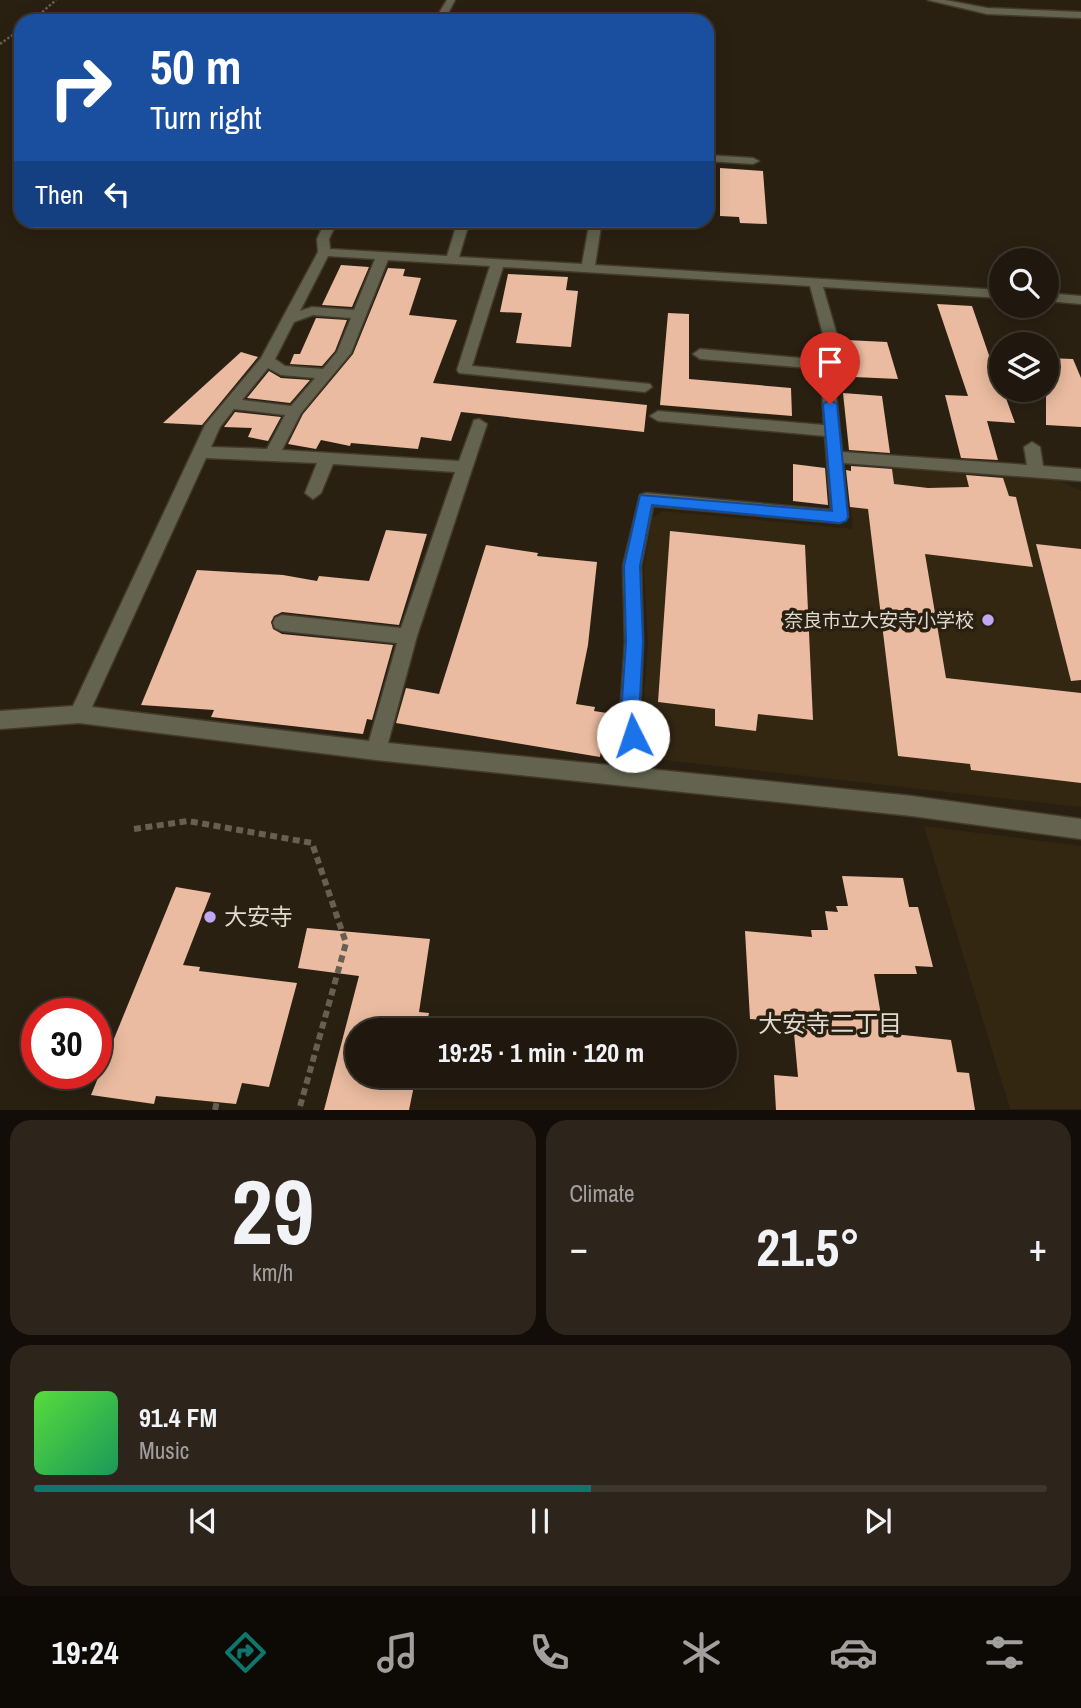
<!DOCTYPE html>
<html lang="en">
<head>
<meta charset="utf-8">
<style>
  :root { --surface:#20180e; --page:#2d251c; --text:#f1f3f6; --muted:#a2a09e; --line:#3d372e; --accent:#0f766e }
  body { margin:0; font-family:"Archivo Narrow","Noto Sans JP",sans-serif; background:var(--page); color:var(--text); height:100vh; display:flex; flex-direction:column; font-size:26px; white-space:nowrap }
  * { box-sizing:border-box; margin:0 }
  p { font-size:23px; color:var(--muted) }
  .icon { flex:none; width:38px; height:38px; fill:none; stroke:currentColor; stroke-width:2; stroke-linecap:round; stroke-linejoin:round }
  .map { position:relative; height:1110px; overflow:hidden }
  .panel { display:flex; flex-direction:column; gap:10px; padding:10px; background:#120d08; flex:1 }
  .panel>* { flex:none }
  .top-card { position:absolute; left:14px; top:14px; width:700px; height:214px; border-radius:21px; box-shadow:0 4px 18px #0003,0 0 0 2px var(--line); background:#1a4fa0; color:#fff; overflow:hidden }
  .buttons { position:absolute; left:989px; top:248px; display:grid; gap:14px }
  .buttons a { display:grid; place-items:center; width:70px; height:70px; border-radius:50%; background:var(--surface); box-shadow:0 4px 18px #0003,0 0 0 2px var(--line); font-size:35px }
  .speed { position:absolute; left:21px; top:998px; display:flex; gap:14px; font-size:35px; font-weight:700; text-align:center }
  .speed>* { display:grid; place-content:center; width:91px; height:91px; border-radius:50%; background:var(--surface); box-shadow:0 4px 18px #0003,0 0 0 2px var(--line); line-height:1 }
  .speed .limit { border:10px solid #d22; background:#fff; color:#111 }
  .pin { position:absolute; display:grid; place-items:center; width:60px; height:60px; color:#fff; margin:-72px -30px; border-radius:50% 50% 50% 0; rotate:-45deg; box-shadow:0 0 7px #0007 }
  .pin .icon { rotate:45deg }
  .me { position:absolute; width:77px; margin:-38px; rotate:356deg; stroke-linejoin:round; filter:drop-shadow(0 0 5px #0008) }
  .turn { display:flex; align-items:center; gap:24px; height:147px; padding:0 21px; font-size:32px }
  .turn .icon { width:91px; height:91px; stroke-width:2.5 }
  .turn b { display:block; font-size:49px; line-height:60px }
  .then { display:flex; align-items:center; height:66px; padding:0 21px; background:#0003; gap:14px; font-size:26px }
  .big { font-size:52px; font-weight:700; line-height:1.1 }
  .panel .tile { flex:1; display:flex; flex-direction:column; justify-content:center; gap:10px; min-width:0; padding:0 24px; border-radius:21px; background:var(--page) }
  .panel .dial { align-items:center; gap:0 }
  .dial b { font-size:91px; line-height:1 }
  .song { display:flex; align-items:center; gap:21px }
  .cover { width:84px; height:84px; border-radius:10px; background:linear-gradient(135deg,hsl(110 70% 55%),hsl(150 70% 35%)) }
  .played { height:7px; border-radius:4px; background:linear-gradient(90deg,var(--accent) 55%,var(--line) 55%) }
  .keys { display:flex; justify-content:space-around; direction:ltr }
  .heat { display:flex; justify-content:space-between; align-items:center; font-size:38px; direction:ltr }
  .panel .tiles { flex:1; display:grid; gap:10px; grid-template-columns:1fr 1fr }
  .tile:last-child { grid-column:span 2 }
  .trip { position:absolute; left:345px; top:1018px; width:392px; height:70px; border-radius:35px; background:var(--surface); box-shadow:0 4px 18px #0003,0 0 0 2px var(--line); font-weight:700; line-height:70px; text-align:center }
  .tab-bar { display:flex; height:112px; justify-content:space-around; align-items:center; background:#0d0a06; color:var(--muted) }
  .tab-bar .icon { width:49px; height:49px }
  .tab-bar .on { color:var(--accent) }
  .tab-bar b { font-size:32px; color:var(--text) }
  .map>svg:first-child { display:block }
</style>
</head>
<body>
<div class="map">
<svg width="1081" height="1110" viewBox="0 0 1081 1110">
  <rect width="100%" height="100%" fill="#2a2012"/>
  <g fill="#332712">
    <path d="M857 465 1055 478 1081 491V807L665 760 641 736 648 644 644 568 652 518 663 511 853 529 848 479Z"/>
    <path d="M924 826 1081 846V1109H1010Z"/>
  </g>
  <g fill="#eabba0">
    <path d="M720 168 763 171 767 224 740 223 739 217 720 216Z"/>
    <path d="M341 265 369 267 352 307 322 305Z"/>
    <path d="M388 268 405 269 403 276 421 278 409 315 457 320 433 383 647 405 644 432 461 412 451 441 421 437 418 449 351 443 350 446 321 440 316 449 288 444 303 414 353 354Z"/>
    <path d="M508 274 568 277 566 290 578 291 571 347 516 343 522 313 500 312Z"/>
    <path d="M937 304 972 306 1001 390H1003L1015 423 987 421 998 460 961 458 945 395 968 396Z"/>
    <path d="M668 313 689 314V379L791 388 792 416 660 405Z"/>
    <path d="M316 318 347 320 335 351 322 366 290 364 294 354H300Z"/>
    <path d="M846 340 887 342 898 379 854 377Z"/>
    <path d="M241 352 258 357 202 425 163 423Z"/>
    <path d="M1046 358 1073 359 1081 378V427L1046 425Z"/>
    <path d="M269 371 281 378 310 380 290 403 247 398Z"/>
    <path d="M843 393 882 396 890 453 849 450Z"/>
    <path d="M235 412 281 417 268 441 248 437 252 428 224 427Z"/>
    <path d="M793 464 825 468 828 505 793 501Z"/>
    <path d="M851 466 892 469 894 484 928 488 969 487 966 475 1003 478 1009 496 1016 497 1033 567 925 554 946 678 1081 693V783L971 770 970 764 898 756 868 509 850 507 846 470 851 471Z"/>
    <path d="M386 530 427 534 399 625 282 612 274 616 271 622 273 629 282 634 393 645 372 720 367 719 363 734 211 717 214 710 141 705 197 570 283 575 317 581 319 576 369 581Z"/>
    <path d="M670 531 805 545 813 720 758 714 756 731 715 726V709L658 702Z"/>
    <path d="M1036 544 1081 549V680L1071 681Z"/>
    <path d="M486 545 538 553 537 556 597 562 588 645 576 704 595 707 594 711 607 713 600 757 396 723 406 688 439 694Z"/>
    <path d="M842 876 903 878 909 907H918L933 967 915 966 917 974H874L884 1033 951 1040 957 1072 969 1073 975 1110H776L774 1075 798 1077 793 1022 750 1019 745 931 812 937 811 930H828L825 911 838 912 836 906H848Z"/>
    <path d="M176 887 211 893 183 965 200 967 199 971 297 983 269 1087 242 1083 236 1104 156 1096 154 1104 91 1095Z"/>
    <path d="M307 928 430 939 419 1012 429 1013 425 1031H357V1076H416L409 1110H324L359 976 298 968Z"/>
  </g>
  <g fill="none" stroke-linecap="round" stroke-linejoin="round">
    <defs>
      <g id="minor">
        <path d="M447 0H455L444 21H434Z"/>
        <path d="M928 0H945L987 8 1081 12V18L987 14Z"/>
        <path d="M707 155 753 158 759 161 753 164 707 161Z"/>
        <path d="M326 220H338L329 239 330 249 447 256 458 220H470L459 257 582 264 590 220H602L595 265 1001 290V298L823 287 839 342 834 378 842 452 1027 465 1024 447 1032 442 1040 447 1043 466 1081 469V481L843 463 848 517 840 523 653 506 641 566 643 642 640 715 649 769 912 796 1081 819V839L912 816 376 760 79 723 0 729V711L73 706 205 425 261 358 318 252 317 239ZM328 256 375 259 354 310 312 307 300 311ZM388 260 490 266 457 370 459 373 645 392 652 387 650 384 472 366 503 267 810 286 825 342 822 360 700 349 693 354 700 359 821 369 824 425 658 411 650 416 658 421 825 436 831 510 646 493 640 495 623 566 625 642 620 715 628 767 388 743 417 636 487 424 479 419 474 420 459 461 282 450 301 413 351 353ZM313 315 351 318 337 352 323 369 285 366 275 359 294 322ZM268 368 281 375 315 378 291 406 242 400ZM234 409 285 415 267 449 211 447 220 427ZM206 458 317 463 305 493 313 499 321 493 333 464 455 472 401 628 282 615 275 618 273 623 275 628 282 631 397 643 369 741 92 707Z"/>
        <path d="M1046 293 1081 296V304L1046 301Z"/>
      </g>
    </defs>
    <use href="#minor" stroke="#433a2c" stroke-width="3"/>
    <g stroke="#685f53" stroke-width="2.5" stroke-dasharray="2.5 2" stroke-linecap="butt">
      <path d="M32 21 56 0"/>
      <path d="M0 44 21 29"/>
    </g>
    <g stroke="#685f53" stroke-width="6" stroke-dasharray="7 4.5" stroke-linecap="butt">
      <path d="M134 829 188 821 312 843 346 943 299 1110"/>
      <path d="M215 1110 217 1101"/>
    </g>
    <use href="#minor" fill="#63634f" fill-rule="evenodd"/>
  </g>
  <path fill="#1a73e8" stroke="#114b97" stroke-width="2" d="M830 400 837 404 848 517 846 521 840 523 652 505 640 566 643 642 639 715 642 736 640 742 633 745 627 742 621 715 626 642 624 566 640 495 832 511 823 404Z"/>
  <g fill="#c0a8f3" stroke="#2a2012" stroke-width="2.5">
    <circle cx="988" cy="620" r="7"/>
    <circle cx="210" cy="917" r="7"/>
  </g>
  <g text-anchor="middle" stroke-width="7" stroke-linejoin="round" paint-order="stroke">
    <g font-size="19" fill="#dfd9cf" stroke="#2a2012" text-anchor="end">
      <text x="974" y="627">奈良市立大安寺小学校</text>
    </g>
    <g font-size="23" fill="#dfd9cf" stroke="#2a2012" text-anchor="start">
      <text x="224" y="925">大安寺</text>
    </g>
    <g font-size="24" fill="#dfd9cf" stroke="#2a2012">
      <text x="830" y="1032">大安寺二丁目</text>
    </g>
  </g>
</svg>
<div class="buttons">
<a><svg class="icon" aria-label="search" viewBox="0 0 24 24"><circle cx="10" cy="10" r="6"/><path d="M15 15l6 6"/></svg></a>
<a><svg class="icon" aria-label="layers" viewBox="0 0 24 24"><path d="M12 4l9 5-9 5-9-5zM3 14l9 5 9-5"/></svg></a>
</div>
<div class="speed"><div class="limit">30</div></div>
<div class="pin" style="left:830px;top:404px;background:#d93025"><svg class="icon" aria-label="arrive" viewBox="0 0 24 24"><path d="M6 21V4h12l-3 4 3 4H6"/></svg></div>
<svg class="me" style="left:633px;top:736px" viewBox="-20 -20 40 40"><circle r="19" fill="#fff"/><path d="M0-13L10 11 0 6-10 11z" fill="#1a73e8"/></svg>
<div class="trip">19:25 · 1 min · 120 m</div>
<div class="top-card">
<div class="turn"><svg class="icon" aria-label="right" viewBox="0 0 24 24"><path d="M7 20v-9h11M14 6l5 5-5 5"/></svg><div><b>50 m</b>Turn right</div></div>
<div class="then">Then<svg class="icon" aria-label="left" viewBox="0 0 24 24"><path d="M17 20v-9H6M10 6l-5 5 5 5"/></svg></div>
</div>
</div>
<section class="panel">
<div class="tiles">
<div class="tile dial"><b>29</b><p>km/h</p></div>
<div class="tile"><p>Climate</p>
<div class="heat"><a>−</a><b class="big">21.5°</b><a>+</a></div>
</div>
<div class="tile">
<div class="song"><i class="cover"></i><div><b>91.4 FM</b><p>Music</p></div></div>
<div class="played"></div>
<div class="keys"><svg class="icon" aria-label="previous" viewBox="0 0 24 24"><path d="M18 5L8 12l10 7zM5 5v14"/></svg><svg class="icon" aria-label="pause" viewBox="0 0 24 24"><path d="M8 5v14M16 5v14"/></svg><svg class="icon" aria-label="next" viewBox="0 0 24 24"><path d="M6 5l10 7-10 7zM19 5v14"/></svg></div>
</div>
</div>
</section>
<nav class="tab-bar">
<b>19:24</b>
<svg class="icon on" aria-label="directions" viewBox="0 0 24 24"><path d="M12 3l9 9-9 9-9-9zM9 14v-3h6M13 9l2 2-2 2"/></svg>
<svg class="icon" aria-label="music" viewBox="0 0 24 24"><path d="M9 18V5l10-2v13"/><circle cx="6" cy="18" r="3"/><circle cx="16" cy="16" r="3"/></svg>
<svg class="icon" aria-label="phone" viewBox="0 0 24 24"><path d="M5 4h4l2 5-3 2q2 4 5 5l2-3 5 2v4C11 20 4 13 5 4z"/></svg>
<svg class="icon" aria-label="climate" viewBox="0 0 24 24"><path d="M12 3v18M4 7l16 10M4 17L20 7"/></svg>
<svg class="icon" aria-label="car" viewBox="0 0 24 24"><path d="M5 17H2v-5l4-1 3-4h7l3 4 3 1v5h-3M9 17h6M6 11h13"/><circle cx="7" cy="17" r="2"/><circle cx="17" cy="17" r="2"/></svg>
<svg class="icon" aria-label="filters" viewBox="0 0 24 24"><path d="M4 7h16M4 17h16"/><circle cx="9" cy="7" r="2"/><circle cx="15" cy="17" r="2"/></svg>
</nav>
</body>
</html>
